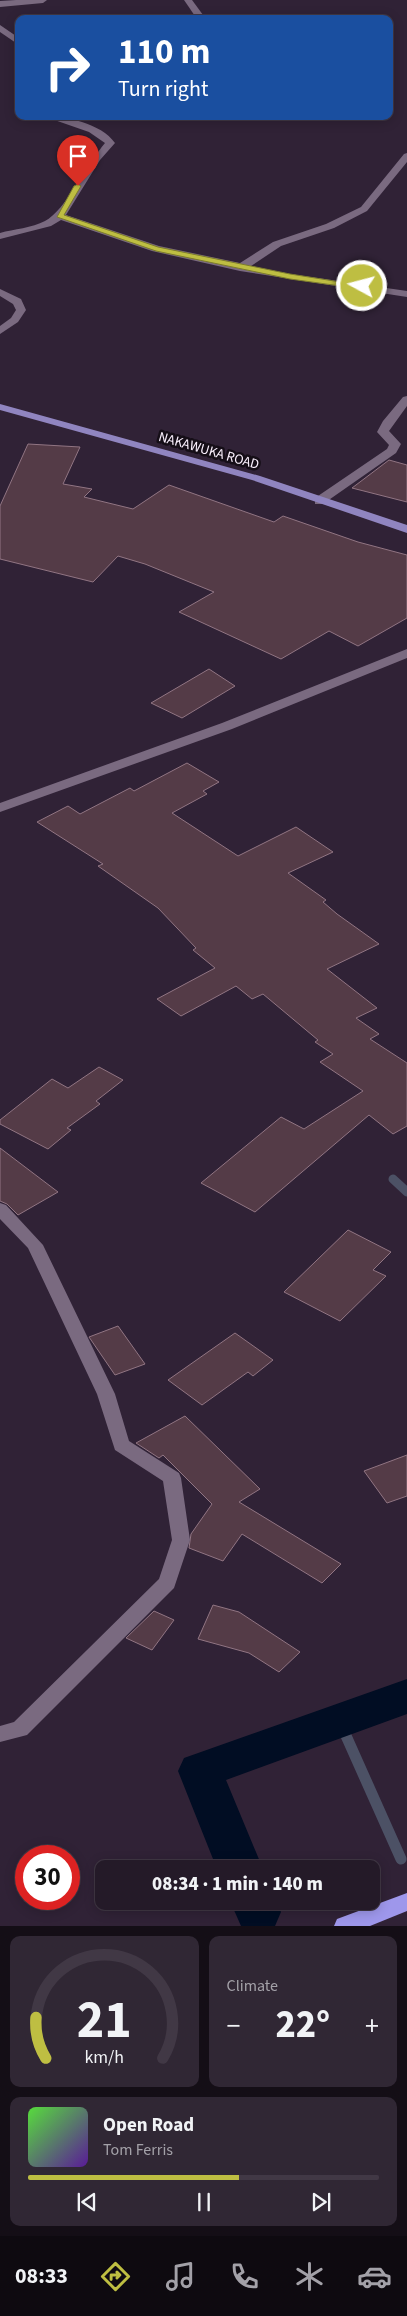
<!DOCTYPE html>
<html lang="en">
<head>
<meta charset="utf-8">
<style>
  :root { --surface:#241a28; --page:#302734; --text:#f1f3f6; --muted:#a3a1a8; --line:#413845; --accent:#bebe42 }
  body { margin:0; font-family:"Source Sans 3",sans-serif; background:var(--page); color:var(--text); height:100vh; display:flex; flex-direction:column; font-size:19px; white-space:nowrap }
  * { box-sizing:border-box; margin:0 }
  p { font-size:16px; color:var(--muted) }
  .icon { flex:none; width:28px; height:28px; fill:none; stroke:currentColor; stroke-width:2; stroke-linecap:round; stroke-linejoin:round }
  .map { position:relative; height:1926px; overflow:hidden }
  .panel { display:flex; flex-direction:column; gap:10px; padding:10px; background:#140e16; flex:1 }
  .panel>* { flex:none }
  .guide { position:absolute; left:15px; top:15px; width:378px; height:105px; border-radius:10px; box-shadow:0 2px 12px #0003,0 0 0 1px var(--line); background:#1a4fa0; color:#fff; overflow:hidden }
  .speed { position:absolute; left:15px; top:1845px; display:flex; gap:10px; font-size:25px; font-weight:700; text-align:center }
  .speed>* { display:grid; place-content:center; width:65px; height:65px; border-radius:50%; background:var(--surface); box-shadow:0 2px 12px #0003,0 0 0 1px var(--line); line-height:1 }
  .speed .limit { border:8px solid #d22; background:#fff; color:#111 }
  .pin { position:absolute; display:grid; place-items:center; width:42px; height:42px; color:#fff; margin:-51px -21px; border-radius:50% 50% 50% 0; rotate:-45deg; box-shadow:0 0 5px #0007 }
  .pin .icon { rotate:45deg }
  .me { position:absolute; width:55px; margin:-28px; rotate:277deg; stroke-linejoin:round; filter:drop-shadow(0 0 4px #0008) }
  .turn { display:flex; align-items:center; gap:18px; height:105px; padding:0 20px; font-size:22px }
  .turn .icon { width:65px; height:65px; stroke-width:2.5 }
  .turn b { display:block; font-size:35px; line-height:42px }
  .big { font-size:38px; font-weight:800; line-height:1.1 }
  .panel .tile { flex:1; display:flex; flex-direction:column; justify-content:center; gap:8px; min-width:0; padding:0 18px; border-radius:10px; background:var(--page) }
  .panel .dial { align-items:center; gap:0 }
  .dial svg { height:130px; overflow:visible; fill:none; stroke:var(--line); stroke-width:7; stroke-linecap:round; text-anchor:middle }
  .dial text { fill:var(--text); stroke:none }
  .song { display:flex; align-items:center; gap:15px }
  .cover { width:60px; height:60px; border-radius:8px; background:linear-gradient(135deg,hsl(110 70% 55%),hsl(270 70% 35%)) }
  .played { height:5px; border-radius:2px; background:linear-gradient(90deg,var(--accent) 60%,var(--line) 60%) }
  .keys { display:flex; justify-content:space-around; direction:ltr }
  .heat { display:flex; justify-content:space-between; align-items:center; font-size:28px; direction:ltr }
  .panel .tiles { flex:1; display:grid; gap:10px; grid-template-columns:1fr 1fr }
  .tile:last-child { grid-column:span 2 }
  .trip { position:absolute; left:95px; top:1860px; width:285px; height:50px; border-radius:10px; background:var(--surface); box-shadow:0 2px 12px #0003,0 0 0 1px var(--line); font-weight:800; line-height:50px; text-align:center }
  .menu { display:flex; height:80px; justify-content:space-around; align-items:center; background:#0e0a10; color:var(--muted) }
  .menu .icon { width:35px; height:35px }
  .menu .current { color:var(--accent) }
  .menu b { font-size:22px; color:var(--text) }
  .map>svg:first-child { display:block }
</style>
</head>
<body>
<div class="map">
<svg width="407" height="1926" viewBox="0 0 407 1926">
  <rect width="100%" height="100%" fill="#302236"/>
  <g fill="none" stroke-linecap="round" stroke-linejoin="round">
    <path stroke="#4c5165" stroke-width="9" d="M393 1179 407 1192"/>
    <path stroke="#4c5165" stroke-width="11" d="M339 1720 401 1859"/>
    <g fill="#010d23" fill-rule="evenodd">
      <path d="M407 1679V1714L226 1780 263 1869H217L178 1771 184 1758Z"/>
      <path d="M230 1901H276L281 1912 275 1926H241Z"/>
    </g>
  </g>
  <g fill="#543b47" stroke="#917583">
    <path d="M28 444 80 447 63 484 92 489 84 497 133 509 169 485 274 522 283 516 358 542 407 555V618L358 646 329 631 281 659 179 612 214 592 145 564 118 556 93 582 0 559V506Z"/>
    <path d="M389 460 407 465V502L352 488Z"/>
    <path d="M209 669 235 686 182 718 151 703Z"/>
    <path d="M187 763 219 782 203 791 207 794 172 813 238 856 296 827 333 852 288 873 326 900 323 902 337 914 379 944 327 969 377 1008 356 1018 379 1034 370 1039 407 1063V1126L393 1134 369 1115 255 1212 201 1183 281 1117 304 1129 363 1091 320 1062 333 1054 315 1042 318 1040 263 994 252 999 236 986 181 1016 157 999 215 968 193 950 196 948 158 908 98 866 103 864 37 822 68 806 80 814 130 788 134 791Z"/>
    <path d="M99 1067 123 1080 96 1101 100 1104 67 1128 71 1130 48 1149 0 1124V1120L52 1079 68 1088Z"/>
    <path d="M0 1148 58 1192 18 1215 7 1204 0 1201Z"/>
    <path d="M348 1230 391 1252 373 1270 386 1276 340 1321 284 1292Z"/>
    <path d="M118 1326 145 1364 115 1375 89 1337Z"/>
    <path d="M235 1333 273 1360 253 1376 248 1372 202 1405 168 1380Z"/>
    <path d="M185 1416 260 1489 239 1502 341 1564 322 1583 242 1534 223 1561 189 1548 191 1534 212 1504 163 1455 159 1458 136 1443Z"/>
    <path d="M407 1455V1496L387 1503 364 1471Z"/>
    <path d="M213 1605 239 1612 300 1652 279 1672 249 1653 198 1639Z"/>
    <path d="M154 1611 174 1620 152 1650 126 1638Z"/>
  </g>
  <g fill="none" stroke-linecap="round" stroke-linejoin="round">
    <g fill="#7a6a80" fill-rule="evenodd">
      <path d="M16 0H47L43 3 0 7V1Z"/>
      <path d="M184 0H192L206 19H197Z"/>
      <path d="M0 25 19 38V45L0 32Z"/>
      <path d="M43 116C65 116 101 123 115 143L100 160 66 215 159 246 240 263 273 242 326 224 361 207 404 154 407 153V162L367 211 334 228 281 246 251 266 290 274 407 291V297L240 271 152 251 61 220 51 226 0 239V233C14 229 32 228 45 221 65 211 88 163 105 143L89 132Z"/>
      <path d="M0 289 21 299 26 310 18 322 0 334V326L11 318 16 310 13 304 0 296Z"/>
      <path d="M407 396V406L389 431 401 444 396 453 323 504H315V498L387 449 389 445 377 432 383 421 403 397Z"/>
      <path d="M407 649V658L232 729 0 812V803L222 723Z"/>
      <path d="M0 1203 6 1205 43 1245 115 1394 129 1441 179 1473 181 1478 190 1540 174 1588 27 1735 0 1742V1726L14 1722 159 1579 172 1540 163 1481 115 1450 97 1394 28 1248 0 1219Z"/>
    </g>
    <path fill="#9085c0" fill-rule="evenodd" d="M0 404 260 476 407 525V533L252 480 0 410Z"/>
    <path fill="#9e97eb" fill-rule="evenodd" d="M407 1893V1911L370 1926H334L337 1919Z"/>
  </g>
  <path fill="#bebe42" stroke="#7c7c2b" d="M78 184 81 186 64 215 158 247 290 274 366 286 362 289 290 279 156 251 57 217 74 186Z"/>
  <g text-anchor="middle" stroke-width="5" stroke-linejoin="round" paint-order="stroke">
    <g font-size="14" fill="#fbf1fe" stroke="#150e17">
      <text transform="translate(209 450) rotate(16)" y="5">NAKAWUKA ROAD</text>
    </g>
  </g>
</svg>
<div class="speed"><div class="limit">30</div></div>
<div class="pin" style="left:78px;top:186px;background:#d93025"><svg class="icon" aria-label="arrive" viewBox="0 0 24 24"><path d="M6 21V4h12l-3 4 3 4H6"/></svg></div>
<svg class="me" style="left:362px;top:286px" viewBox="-20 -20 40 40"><circle r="17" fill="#bebe42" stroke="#fff" stroke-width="3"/><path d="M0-11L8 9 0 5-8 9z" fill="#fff"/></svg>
<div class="trip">08:34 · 1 min · 140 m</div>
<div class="guide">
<div class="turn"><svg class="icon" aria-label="right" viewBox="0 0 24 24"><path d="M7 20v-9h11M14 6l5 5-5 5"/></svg><div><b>110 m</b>Turn right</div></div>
</div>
</div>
<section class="panel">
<div class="tiles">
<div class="tile dial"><svg viewBox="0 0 100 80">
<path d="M14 69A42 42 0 1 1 86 69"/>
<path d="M14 69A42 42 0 0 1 8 44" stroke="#bebe42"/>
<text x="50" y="56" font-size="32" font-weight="700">21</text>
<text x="50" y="72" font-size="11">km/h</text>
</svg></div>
<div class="tile"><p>Climate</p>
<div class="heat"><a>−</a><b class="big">22°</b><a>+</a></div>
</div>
<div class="tile">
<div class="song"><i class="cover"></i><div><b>Open Road</b><p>Tom Ferris</p></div></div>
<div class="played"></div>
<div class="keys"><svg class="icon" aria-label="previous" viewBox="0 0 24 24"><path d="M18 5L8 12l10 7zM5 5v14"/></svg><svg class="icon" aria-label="pause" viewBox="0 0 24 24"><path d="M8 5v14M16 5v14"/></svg><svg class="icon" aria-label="next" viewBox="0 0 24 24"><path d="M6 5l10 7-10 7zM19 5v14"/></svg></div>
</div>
</div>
</section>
<nav class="menu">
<b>08:33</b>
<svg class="icon current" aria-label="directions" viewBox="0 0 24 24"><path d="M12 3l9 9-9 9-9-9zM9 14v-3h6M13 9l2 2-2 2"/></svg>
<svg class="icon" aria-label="music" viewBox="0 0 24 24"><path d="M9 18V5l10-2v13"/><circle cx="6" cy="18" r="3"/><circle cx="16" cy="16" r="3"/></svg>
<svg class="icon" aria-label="phone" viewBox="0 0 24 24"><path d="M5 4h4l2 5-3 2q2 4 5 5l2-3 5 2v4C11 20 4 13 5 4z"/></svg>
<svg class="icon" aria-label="climate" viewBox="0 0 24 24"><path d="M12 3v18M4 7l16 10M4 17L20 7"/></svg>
<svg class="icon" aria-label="car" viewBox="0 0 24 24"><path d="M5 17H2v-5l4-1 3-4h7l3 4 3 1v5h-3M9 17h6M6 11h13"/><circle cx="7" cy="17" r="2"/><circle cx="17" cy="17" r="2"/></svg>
</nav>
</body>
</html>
